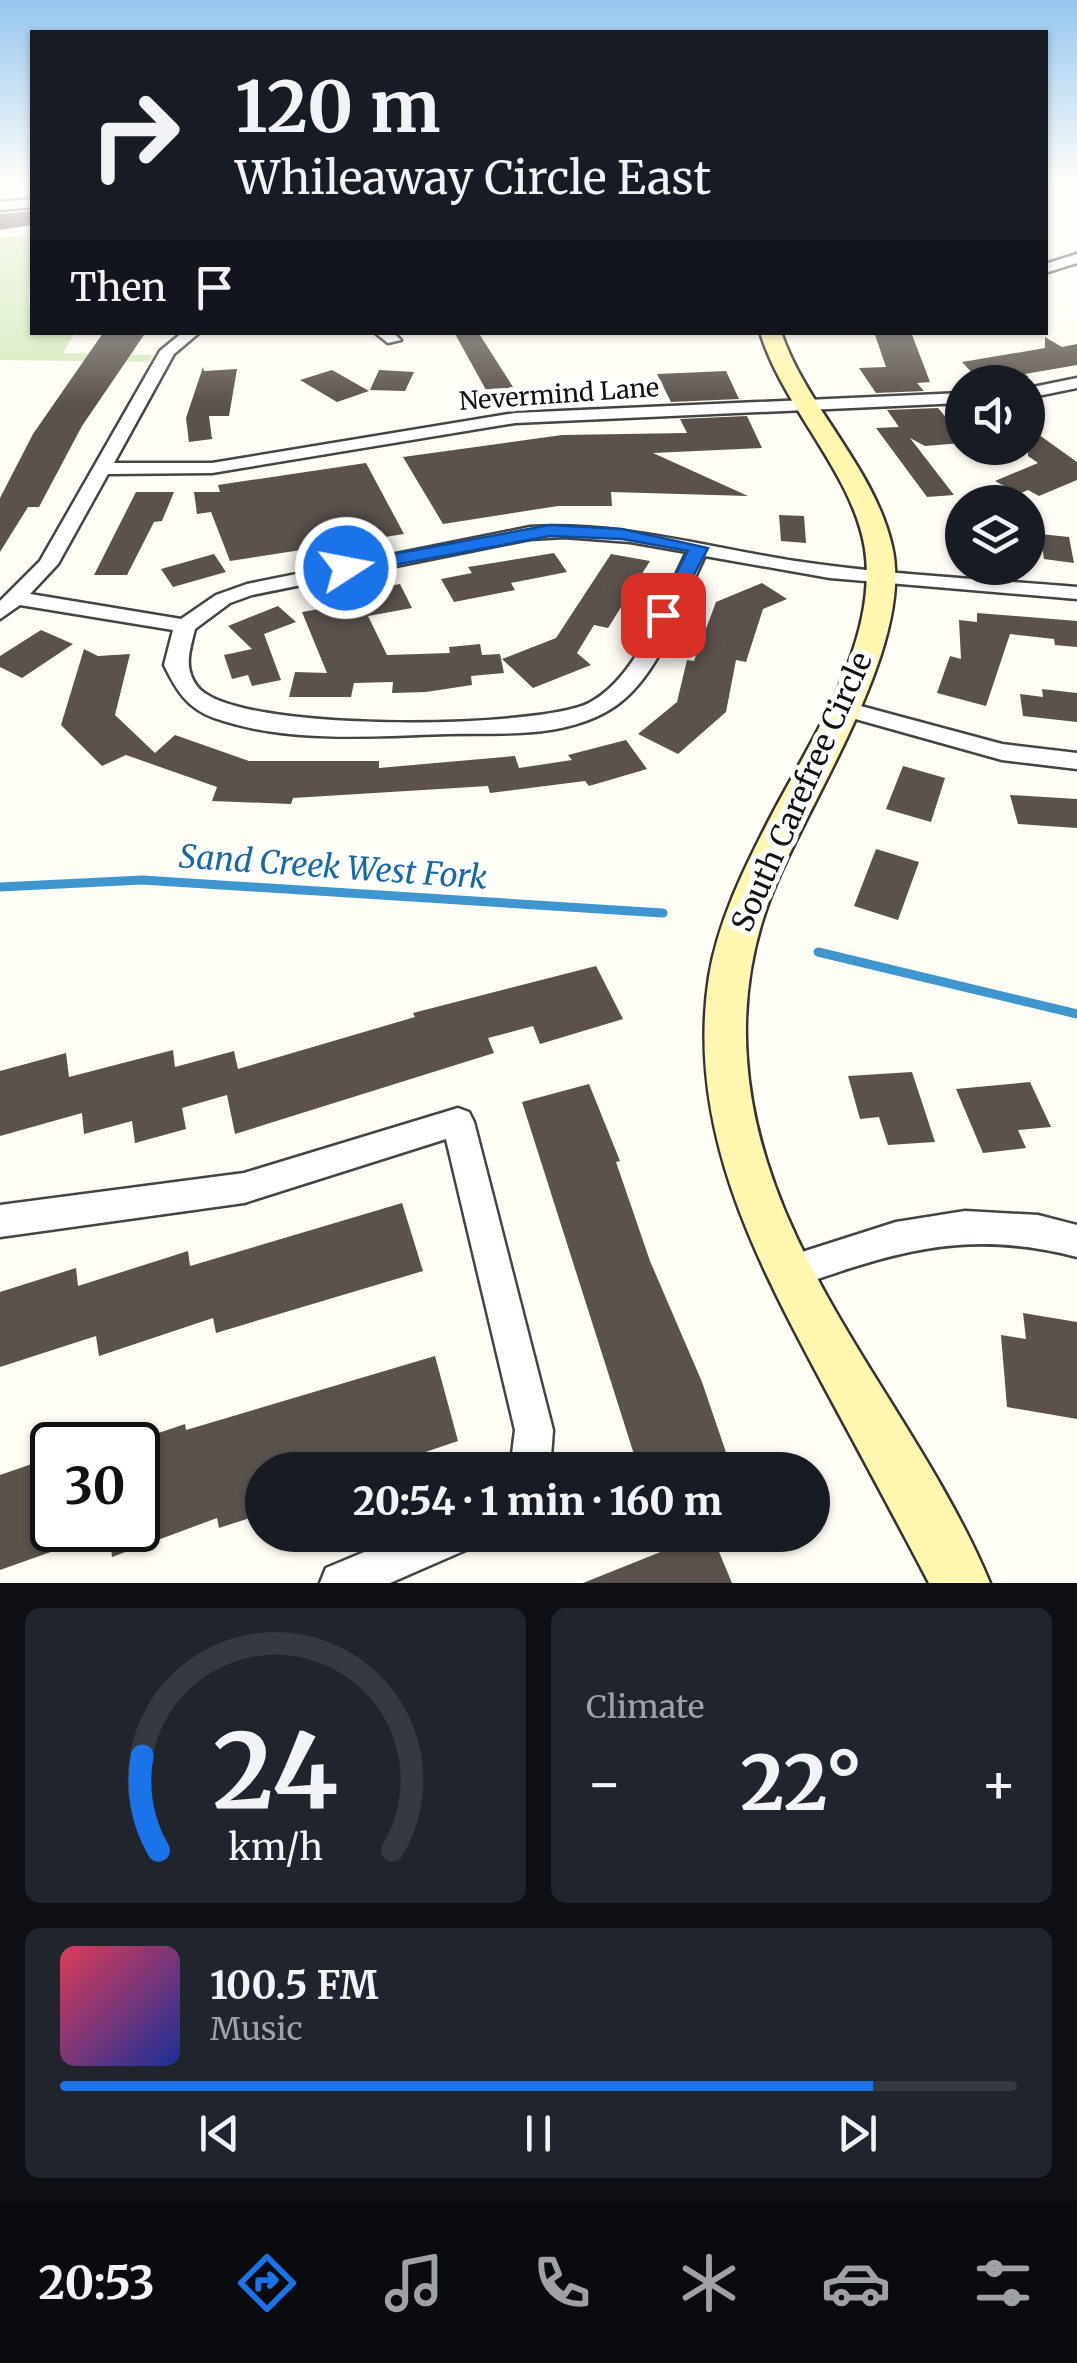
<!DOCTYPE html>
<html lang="en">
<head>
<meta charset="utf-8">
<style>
  :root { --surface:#171b24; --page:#20242c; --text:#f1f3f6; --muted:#9ea1a6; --line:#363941; --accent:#1a73e8 }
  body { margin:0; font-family:Merriweather,serif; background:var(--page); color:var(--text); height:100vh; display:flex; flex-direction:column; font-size:38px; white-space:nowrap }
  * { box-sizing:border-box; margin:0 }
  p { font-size:32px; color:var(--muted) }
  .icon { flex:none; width:55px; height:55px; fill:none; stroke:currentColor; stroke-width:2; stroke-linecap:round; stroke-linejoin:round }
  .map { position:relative; height:1583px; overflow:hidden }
  .panel { display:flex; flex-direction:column; gap:25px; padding:25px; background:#0d0f14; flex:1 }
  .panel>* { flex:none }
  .guide { position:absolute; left:30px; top:30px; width:1018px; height:305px; border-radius:0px; box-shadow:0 2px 8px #0004; background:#171b24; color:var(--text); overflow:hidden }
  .controls { position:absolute; left:945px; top:365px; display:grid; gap:20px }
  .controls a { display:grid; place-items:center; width:100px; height:100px; border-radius:50%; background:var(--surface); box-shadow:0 2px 8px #0004; font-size:50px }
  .speed { position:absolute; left:30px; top:1422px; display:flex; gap:20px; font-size:50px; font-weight:700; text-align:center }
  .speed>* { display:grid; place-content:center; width:130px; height:130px; border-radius:50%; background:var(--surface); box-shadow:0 2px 8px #0004; line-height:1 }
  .speed .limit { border:5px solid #111; border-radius:15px; background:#fff; color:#111 }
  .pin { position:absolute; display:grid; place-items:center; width:85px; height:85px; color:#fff; margin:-42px; border-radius:20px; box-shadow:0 5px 15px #0006 }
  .me { position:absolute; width:110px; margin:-55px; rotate:79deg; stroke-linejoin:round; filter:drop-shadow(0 0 8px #0008) }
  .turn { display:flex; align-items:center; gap:35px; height:210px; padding:0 40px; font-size:45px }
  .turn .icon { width:130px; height:130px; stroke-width:2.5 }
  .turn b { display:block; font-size:70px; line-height:85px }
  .then { display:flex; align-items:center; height:95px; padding:0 40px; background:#0003; gap:20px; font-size:38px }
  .big { font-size:75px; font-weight:800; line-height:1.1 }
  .panel .card { flex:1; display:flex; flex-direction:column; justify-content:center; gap:15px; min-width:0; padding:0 35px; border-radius:15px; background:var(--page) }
  .panel .dial { align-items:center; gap:0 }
  .dial svg { height:260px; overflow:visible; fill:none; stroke:var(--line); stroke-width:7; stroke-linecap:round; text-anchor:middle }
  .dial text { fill:var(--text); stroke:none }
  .song { display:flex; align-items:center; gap:30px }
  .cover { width:120px; height:120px; border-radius:15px; background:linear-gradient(135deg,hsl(350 70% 55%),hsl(230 70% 35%)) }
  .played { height:10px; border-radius:5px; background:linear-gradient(90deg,var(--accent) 85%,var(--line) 85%) }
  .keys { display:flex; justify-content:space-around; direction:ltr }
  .heat { display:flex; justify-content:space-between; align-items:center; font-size:55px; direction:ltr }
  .panel .tiles { flex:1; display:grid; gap:25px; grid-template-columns:1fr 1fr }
  .card:last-child { grid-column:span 2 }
  .trip { position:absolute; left:245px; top:1452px; width:585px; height:100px; border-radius:50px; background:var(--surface); box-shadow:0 2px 8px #0004; font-weight:800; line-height:100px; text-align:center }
  .dock { display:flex; height:160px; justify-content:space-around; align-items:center; background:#090b0e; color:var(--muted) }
  .dock .icon { width:70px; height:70px }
  .dock .selected { color:var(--accent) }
  .dock b { font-size:45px; color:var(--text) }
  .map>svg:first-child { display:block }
</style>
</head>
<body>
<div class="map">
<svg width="1077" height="1583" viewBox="0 0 1077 1583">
  <rect width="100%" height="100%" fill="#fffdf5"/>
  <path fill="#d5ebbd" d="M32 234 28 305 32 308V332L75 333 63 353 153 355 149 362 0 360V238Z"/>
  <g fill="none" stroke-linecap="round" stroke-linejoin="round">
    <g stroke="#3f96cf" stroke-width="9">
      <path d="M0 887 142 880 663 913"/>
      <path d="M818 952 1077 1014"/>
    </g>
  </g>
  <g fill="#5a524d">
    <path d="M32 211V225L0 230V214Z"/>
    <path d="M146 332 82 426 39 507H28L0 552V498L33 434 103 333Z"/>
    <path d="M454 332H478L520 398 491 399Z"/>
    <path d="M874 332H911L930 382 917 383 924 391 876 393 859 368 886 367Z"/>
    <path d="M1045 337 1062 347 1077 344V365L1025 374 1029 377 979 380 962 362 1045 348Z"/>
    <path d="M203 367 204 371 237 369 229 416H209L212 439 189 442 186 418Z"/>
    <path d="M332 370 369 391 337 402 300 380Z"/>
    <path d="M379 370 414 372 405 391 370 390Z"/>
    <path d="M726 371 739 399 671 402 657 374Z"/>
    <path d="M938 408 962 436V443L925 446 910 438 954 495 927 497 876 428 899 427 887 410Z"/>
    <path d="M747 416 762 448 653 453 748 496 611 492 612 506H558L443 524 403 457 562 435 687 433 680 419Z"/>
    <path d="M1028 427 1077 462V480L1039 496 1028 490 1019 494 995 481 1038 463 1028 456Z"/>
    <path d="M366 463 404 534 230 561 211 512 197 514 194 492H220L218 485Z"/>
    <path d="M136 492H174L162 521 154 522 127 575H94Z"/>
    <path d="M779 515 804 516 806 543 781 541Z"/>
    <path d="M1040 534 1069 537 1074 563 1044 559Z"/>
    <path d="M554 553 567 572 511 583 515 590 454 602 441 579 472 573 468 567Z"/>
    <path d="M214 554 226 572 173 587 161 569Z"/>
    <path d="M611 554 650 561 608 628 594 625 577 653 591 665 533 688 502 659 556 638Z"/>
    <path d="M762 583 787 599 763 609 746 662 736 660 726 712 678 754 638 734 677 702 687 660 694 661 716 602Z"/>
    <path d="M400 584 412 608 368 616 387 655 450 653 449 647 480 644 482 655 500 654 504 673 471 676 472 685 426 692 392 693 393 682 354 683 351 697H289L295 672 327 673 302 612 330 607 326 598Z"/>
    <path d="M278 606 296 622 264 634 281 680 252 686 248 675 232 679 224 655 252 649 228 626Z"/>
    <path d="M977 613 1077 621V647L1055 645 1054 639 1010 634 986 706 937 693 950 656 961 659 959 620 977 622Z"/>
    <path d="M41 630 73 644 22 678 0 667V656Z"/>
    <path d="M84 649 98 656 130 654 115 715 155 753 175 735 249 761H379V768L515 756 519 768 572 760 568 755 626 740 647 769 589 786 585 781 490 793 488 786 293 798 291 804 212 801 217 787 126 755 102 766 61 725Z"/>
    <path d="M1042 689 1077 693V722L1023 716 1020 694 1043 697Z"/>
    <path d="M903 766 945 778 931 822 886 809Z"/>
    <path d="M1010 795 1077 799V828L1018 824Z"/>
    <path d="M876 849 919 862 898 920 854 906Z"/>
    <path d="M596 966 623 1019 540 1044 533 1026 488 1038 494 1053 235 1134 227 1095 182 1108 186 1129 135 1143 132 1121 84 1134 82 1113 0 1136V1071L66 1053 69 1077 173 1050 175 1067 234 1051 238 1069 415 1017 413 1013Z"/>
    <path d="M912 1072 935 1142 888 1145 879 1117 860 1119 848 1076Z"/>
    <path d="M1030 1082 1051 1127 1018 1130 1026 1148 983 1153 956 1089Z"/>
    <path d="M589 1084 620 1161 616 1162 650 1261 702 1382 732 1470H639L522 1102Z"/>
    <path d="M402 1203 423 1271 216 1333 213 1318 99 1356 96 1336 0 1367V1292L76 1268 78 1286 188 1251 190 1266Z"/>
    <path d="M1023 1313 1077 1322V1419L1007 1407 1001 1335 1026 1339Z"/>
    <path d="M435 1356 458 1441 372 1470H349L347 1457 305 1470H262V1514L219 1528 217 1518 112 1557 109 1530H138V1440L185 1424 186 1430Z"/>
    <path d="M52 1457V1530H60L62 1548 0 1570V1475Z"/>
    <path d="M703 1535H712L732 1583H583Z"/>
  </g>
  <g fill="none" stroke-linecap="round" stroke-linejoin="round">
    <defs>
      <g id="minor">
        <path d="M32 199V207L0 210V202Z"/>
        <path d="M1077 254V263L1045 273V264Z"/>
        <path d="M183 332H200L174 354 114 463H212L515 413 962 393V403L515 423 212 473 108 474 58 564 30 594 181 619 216 595 247 584 530 527C621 522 706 547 795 561 888 575 983 579 1077 587V599L830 578 705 556C680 606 658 686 604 713 557 738 499 733 448 734 371 736 289 744 214 718 187 708 176 690 164 665L173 630 20 605 0 619V601L40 561 160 351ZM564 537 630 542 687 552C662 600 640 676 589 703 538 729 232 734 197 686 183 667 190 650 195 629L230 603 252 595 530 539Z"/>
        <path d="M374 332H392L401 340 388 343Z"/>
        <path d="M1077 378V388L1028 398V388Z"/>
        <path d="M842 701 1002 744 1077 753V769L1002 760 834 713 830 708Z"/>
        <path d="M458 1108 469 1112 474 1122 553 1430 550 1470H510L515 1430 446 1139 244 1203 0 1237V1205L244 1173Z"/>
        <path d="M965 1211 1038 1215 1077 1225V1257C966 1228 894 1252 789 1289L777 1284 771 1272 777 1260 896 1222Z"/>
        <path d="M405 1535H474L468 1549 390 1583H320L326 1568Z"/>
      </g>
      <path id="secondary" d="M760 332H781C807 408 874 467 892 546 916 648 803 807 768 904 750 954 743 1008 747 1060 761 1258 917 1407 990 1583H929C894 1516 858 1450 822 1383 754 1256 686 1126 709 977 718 922 743 871 768 822 809 742 879 643 865 549 853 473 783 408 760 332Z"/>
    </defs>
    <use href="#minor" stroke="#444" stroke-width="5"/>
    <use href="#secondary" stroke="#333" stroke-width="5"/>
    <use href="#minor" fill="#fff" fill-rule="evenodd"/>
    <use href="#secondary" fill="#fff6b0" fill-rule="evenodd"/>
  </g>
  <linearGradient id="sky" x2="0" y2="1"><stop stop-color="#95c6ee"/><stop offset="0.45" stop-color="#fffefa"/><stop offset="1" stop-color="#fffefa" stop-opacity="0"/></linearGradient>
  <rect width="1077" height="404" fill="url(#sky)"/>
  <path fill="#1a73e8" stroke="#114b97" stroke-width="2.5" d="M550 525 622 529 708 548 673 615 663 621 654 615 688 551 622 539 550 536 346 574 337 568 346 563Z"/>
  <g text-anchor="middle" stroke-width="10" stroke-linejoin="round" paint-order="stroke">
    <g font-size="25" fill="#111" stroke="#fff">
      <text transform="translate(559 394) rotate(-4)" y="9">Nevermind Lane</text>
    </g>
    <g font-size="30" fill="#111" stroke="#fff">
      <text transform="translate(802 792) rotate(-66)" y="10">South Carefree Circle</text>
    </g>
    <g font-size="32" font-style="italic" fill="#1768a6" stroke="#fff">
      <text transform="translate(333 867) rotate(4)" y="11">Sand Creek West Fork</text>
    </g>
  </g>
</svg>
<div class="controls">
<a><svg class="icon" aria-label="sound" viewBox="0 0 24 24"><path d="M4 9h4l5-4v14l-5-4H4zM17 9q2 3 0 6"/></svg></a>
<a><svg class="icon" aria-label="layers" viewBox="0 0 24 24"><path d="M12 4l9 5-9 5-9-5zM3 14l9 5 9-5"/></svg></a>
</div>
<div class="speed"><div class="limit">30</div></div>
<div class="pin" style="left:663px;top:615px;background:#d93025"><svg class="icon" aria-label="arrive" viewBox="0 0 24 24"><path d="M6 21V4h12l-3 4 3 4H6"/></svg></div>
<svg class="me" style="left:346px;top:568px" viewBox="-20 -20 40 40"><circle r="17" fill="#1a73e8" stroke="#fff" stroke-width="3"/><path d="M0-11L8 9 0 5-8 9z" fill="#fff"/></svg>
<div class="trip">20:54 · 1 min · 160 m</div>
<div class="guide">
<div class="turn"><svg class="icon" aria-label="right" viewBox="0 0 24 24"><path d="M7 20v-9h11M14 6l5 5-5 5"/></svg><div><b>120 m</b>Whileaway Circle East</div></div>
<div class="then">Then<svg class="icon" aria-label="arrive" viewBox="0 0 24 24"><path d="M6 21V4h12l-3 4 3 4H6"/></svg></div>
</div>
</div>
<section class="panel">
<div class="tiles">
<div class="card dial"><svg viewBox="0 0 100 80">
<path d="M14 69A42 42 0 1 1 86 69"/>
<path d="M14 69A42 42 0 0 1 9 40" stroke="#1a73e8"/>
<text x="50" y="56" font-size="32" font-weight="700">24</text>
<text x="50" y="72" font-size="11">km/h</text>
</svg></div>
<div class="card"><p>Climate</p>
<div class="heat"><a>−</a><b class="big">22°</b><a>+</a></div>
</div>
<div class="card">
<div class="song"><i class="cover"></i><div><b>100.5 FM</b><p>Music</p></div></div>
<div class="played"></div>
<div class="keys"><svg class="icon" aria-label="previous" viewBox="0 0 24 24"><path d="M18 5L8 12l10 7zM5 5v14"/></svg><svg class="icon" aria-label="pause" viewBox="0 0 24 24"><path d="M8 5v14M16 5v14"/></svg><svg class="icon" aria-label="next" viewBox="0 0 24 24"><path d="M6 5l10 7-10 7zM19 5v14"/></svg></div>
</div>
</div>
</section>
<nav class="dock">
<b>20:53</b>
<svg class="icon selected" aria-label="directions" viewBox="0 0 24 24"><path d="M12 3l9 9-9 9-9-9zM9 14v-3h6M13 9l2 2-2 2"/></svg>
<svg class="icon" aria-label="music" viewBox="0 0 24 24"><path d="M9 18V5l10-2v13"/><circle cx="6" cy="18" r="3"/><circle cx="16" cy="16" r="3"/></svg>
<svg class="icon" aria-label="phone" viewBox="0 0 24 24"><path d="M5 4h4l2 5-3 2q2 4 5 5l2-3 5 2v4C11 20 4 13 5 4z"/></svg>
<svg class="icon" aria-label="climate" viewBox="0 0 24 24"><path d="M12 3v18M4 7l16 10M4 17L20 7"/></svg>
<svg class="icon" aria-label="car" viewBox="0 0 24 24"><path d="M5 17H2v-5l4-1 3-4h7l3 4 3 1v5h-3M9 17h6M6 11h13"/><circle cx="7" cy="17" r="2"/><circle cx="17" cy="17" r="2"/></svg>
<svg class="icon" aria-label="filters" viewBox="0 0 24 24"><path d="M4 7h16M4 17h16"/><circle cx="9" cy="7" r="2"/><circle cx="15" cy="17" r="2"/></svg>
</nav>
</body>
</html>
